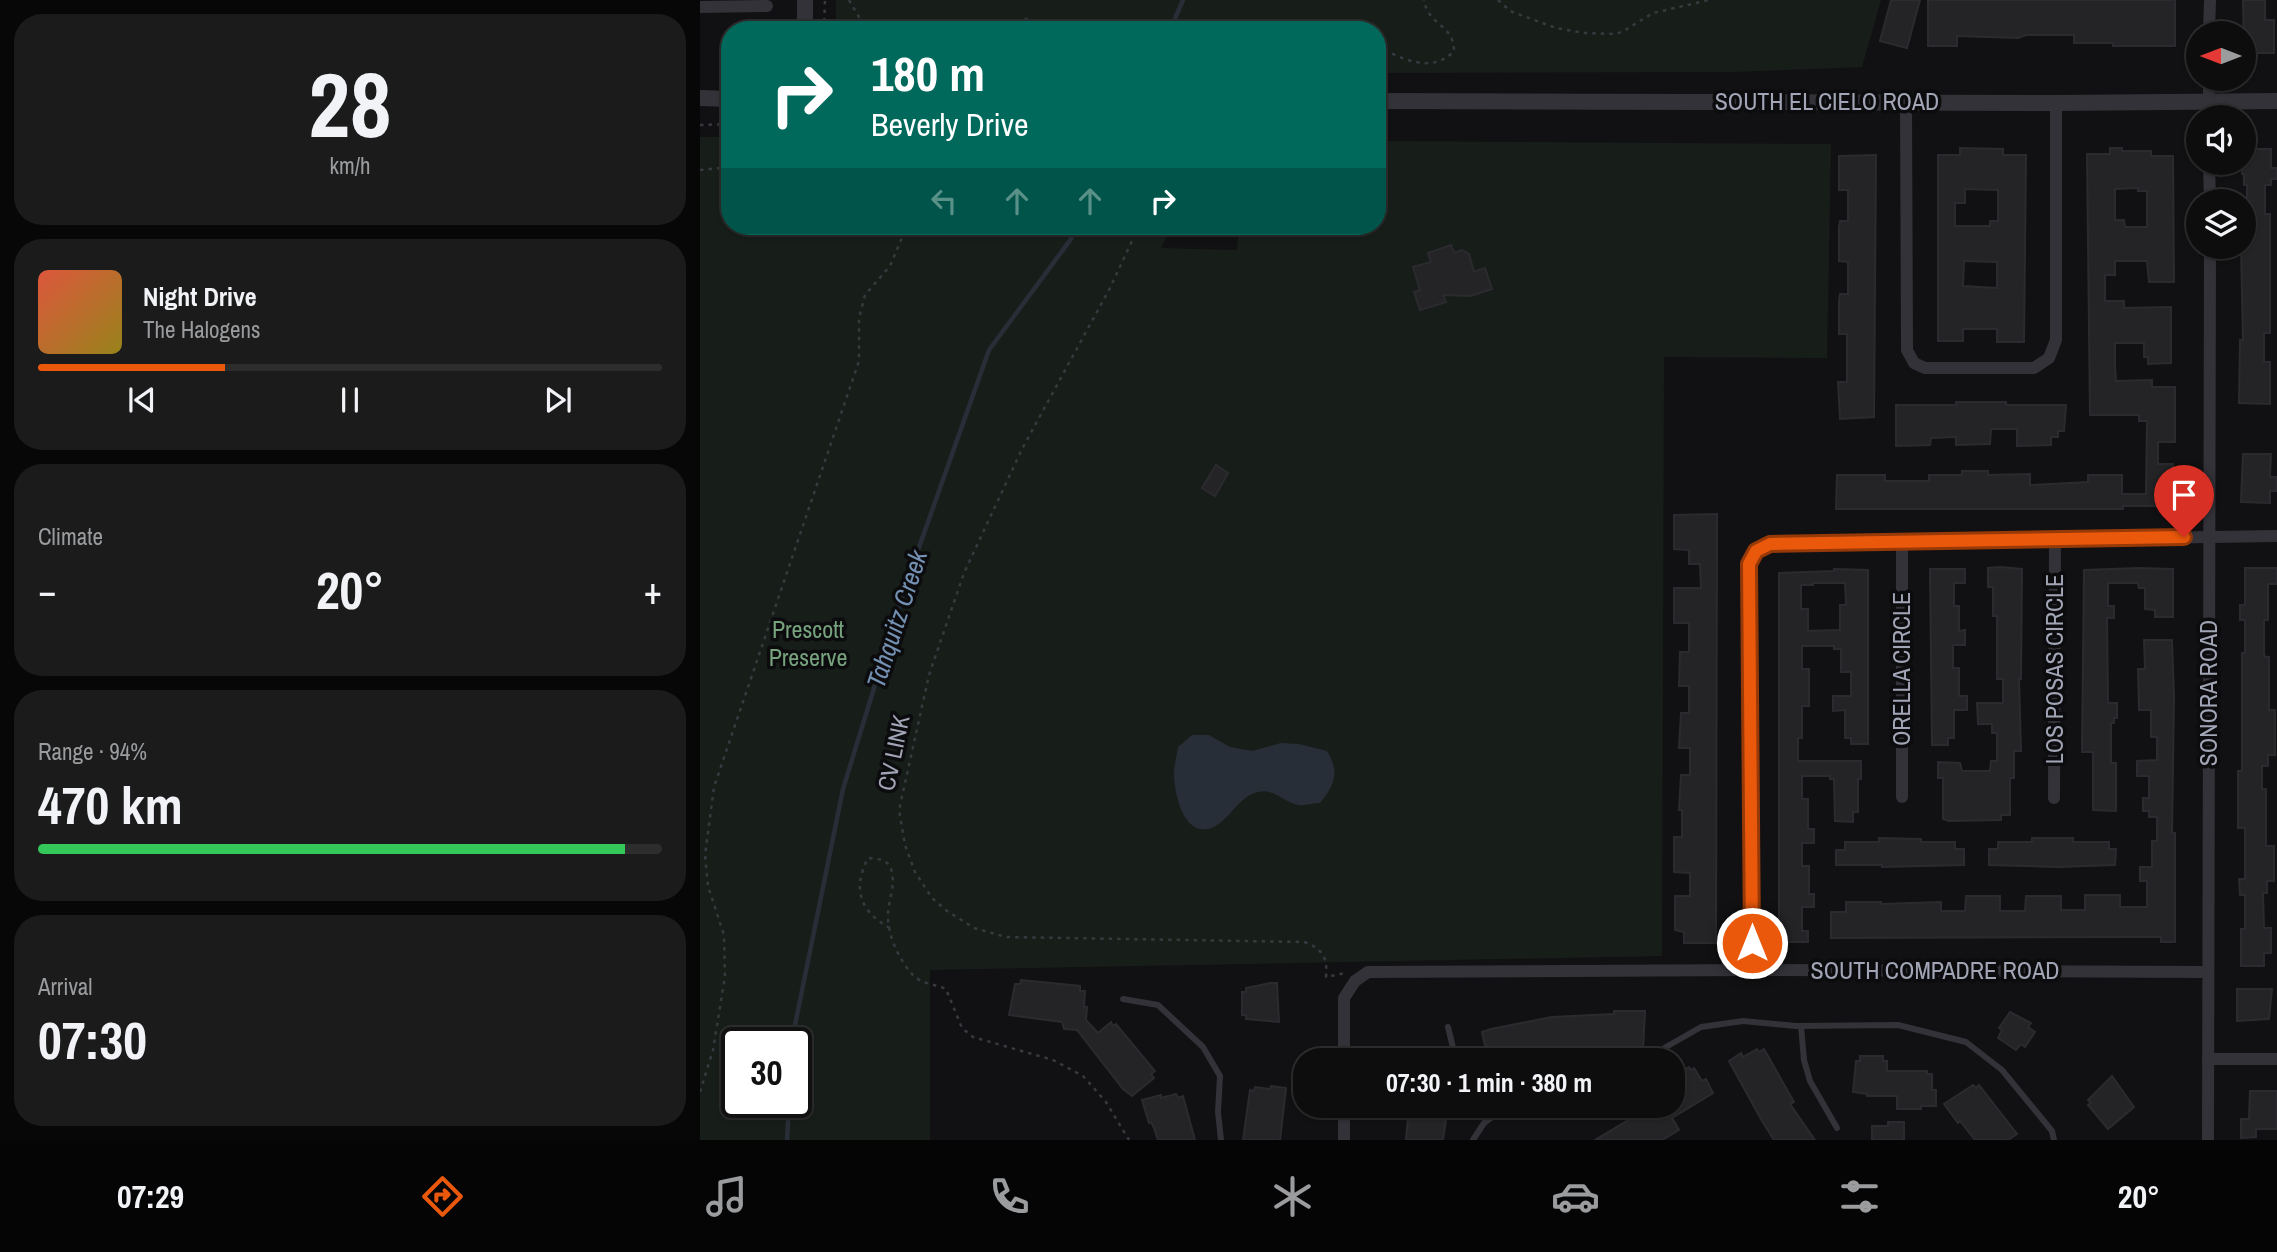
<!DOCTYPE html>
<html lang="en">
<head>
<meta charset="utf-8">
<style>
  :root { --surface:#0d0d0e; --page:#1b1b1c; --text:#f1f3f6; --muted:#9a9c9e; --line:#2d2d2e; --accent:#ea580c }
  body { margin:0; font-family:"Archivo Narrow",sans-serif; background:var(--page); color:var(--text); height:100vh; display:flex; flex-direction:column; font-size:26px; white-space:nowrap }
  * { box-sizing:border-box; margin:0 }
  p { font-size:23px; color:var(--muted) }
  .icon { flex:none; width:38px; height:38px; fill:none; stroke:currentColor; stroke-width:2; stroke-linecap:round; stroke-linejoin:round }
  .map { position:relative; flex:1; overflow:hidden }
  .panel { display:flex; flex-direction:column; gap:14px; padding:14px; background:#070708; width:700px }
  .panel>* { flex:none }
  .top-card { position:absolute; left:21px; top:21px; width:665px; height:214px; border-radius:28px; box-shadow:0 2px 5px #0004,0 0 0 2px var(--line); background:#00695c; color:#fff; overflow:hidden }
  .needle { width:46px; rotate:270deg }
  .tools { position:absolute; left:1486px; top:21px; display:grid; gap:14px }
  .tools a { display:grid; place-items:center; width:70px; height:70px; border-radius:50%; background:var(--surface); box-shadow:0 2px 5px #0004,0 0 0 2px var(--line); font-size:35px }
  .speed { position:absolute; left:21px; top:1027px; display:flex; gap:14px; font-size:35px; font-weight:700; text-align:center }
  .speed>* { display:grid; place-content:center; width:91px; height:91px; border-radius:50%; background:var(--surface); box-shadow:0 2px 5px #0004,0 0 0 2px var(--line); line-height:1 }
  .speed .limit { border:4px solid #111; border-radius:10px; background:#fff; color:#111 }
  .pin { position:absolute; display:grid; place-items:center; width:60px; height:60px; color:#fff; margin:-72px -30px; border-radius:50% 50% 50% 0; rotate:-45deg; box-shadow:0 0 7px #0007 }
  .pin .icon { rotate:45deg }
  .me { position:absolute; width:77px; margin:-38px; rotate:0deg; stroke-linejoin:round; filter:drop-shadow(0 0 5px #0008) }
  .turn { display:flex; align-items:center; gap:24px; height:147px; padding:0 35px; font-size:32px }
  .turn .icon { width:91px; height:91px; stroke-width:2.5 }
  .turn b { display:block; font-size:49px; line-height:60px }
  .lanes { display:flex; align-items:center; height:66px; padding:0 35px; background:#0003; justify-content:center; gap:35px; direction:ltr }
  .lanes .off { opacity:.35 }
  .big { font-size:52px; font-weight:700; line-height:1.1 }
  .panel .tile { flex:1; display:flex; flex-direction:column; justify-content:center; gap:10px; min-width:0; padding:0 24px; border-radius:28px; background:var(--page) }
  .panel .dial { align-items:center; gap:0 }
  .dial b { font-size:91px; line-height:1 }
  .song { display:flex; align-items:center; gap:21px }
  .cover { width:84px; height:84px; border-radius:10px; background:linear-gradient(135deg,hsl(10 70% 55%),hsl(50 70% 35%)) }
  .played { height:7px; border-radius:4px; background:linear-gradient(90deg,var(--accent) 30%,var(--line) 30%) }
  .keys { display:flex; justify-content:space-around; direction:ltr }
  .heat { display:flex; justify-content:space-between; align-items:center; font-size:38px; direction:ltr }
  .charge { height:10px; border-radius:5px; background:linear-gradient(90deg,#34c759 94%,var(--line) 0) }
  .trip { position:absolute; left:593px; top:1048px; width:392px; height:70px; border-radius:28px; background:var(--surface); box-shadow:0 2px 5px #0004,0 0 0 2px var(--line); font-weight:700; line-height:70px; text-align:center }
  .tabs { display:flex; height:112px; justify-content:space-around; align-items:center; background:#050506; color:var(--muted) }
  .tabs .icon { width:49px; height:49px }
  .tabs .active { color:var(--accent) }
  .tabs b { font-size:32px; color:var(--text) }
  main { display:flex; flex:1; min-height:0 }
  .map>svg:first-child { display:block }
</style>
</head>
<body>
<main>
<section class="panel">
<div class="tile dial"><b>28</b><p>km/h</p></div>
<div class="tile">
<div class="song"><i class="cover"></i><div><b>Night Drive</b><p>The Halogens</p></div></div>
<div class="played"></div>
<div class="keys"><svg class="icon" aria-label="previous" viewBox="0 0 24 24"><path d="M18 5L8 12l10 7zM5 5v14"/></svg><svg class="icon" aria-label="pause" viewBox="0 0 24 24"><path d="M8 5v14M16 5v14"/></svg><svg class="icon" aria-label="next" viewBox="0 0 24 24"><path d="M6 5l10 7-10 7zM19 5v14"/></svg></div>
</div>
<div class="tile"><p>Climate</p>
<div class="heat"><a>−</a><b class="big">20°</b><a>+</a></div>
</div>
<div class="tile"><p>Range · 94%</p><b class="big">470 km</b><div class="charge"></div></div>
<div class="tile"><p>Arrival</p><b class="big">07:30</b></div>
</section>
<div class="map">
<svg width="1577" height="1140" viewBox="0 0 1577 1140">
  <rect width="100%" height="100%" fill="#111113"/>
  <g fill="#171e19" fill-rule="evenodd">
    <path d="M136 0H1181L1162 67 1033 72 677 73V30H136Z"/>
    <path d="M0 137H30V226H472L461 248 537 250 539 226H677V141L1131 144 1127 358 964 357 962 956 230 970V1140H0ZM37 1043H96V1102H37Z"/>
  </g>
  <path fill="#272e37" d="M492 735H509L530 747 552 751 581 743 599 744 627 751C640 773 635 784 620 803 614 803 605 806 599 805 584 803 575 788 558 792 538 796 529 822 511 828 484 838 474 793 474 774 474 765 477 755 478 747Z"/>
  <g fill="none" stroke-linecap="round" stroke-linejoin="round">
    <g stroke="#272e37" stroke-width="4.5">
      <path d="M470 30 483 0"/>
      <path d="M93 1043 94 1030 143 789 206 584 289 350 371 239 375 226"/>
      <path d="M87 1140 89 1102"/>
    </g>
  </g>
  <g fill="#242427" stroke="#2b2b2f" stroke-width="2" fill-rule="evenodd">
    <path d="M1191 0H1220L1207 48 1180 41Z"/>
    <path d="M1228 0H1475V46H1413V43H1374V35H1326L1318 38 1257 36V46H1228Z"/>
    <path d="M1543 0H1565V20H1574V53H1544Z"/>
    <path d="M1260 148 1303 149V155H1326L1324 342H1297V329H1263V341H1238V155H1260ZM1265 189 1298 190V221H1290V226H1255V203H1265ZM1264 261 1297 262V288L1263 286Z"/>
    <path d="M1410 148H1422V151H1451V156H1473L1474 282H1449L1447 261H1415V275H1405V301H1424V308L1471 307V363L1448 364V357H1444V343H1415V367L1416 381 1452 380V387H1475V442H1458V464H1473L1474 509H1459V506H1423V509H1136L1137 475H1185V481H1229V475H1262V471H1288V475L1330 474V485L1388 482V475H1422V494H1446L1447 421H1439V415H1390L1387 154H1410ZM1438 188V191H1447V227H1425L1424 220H1415V189Z"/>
    <path d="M1544 149H1571V168H1577V179H1571V185H1565V214H1570V333H1564V362H1570V404L1539 403 1540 340H1543L1541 247H1544V214H1547V185H1544V174H1542Z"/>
    <path d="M1176 155 1174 417 1140 419 1138 382H1147V334H1139V301L1140 294H1148V262L1139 261V227L1140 221H1148V190H1139V156Z"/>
    <path d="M751 245 754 253 762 250 769 254 774 272 785 268 792 289 770 296 743 295 746 302 720 310 714 292 720 290 713 267 731 262 728 253Z"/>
    <path d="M1256 402H1306V405H1366L1364 431H1358V437H1351V445L1317 446V429H1291L1290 444 1256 445V437L1231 438 1230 445 1196 446V405H1256Z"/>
    <path d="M1543 454H1571L1570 477H1577V491H1570V503L1541 502Z"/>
    <path d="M516 465 528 473 515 496 502 488Z"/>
    <path d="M1017 514 1016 943H984V932L975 930V896H990V873L974 872V837H982V810H979L981 775H990V748H979L981 713H989V686H979L980 652H989V623H974V588H1001L1000 564H989V550L974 549V515Z"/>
    <path d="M1300 567 1322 569 1321 679H1319L1321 751H1314V778H1310V815H1301V820L1249 821 1243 819V778H1238V762L1260 763 1262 771H1290L1291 761H1297V733H1292V724H1278L1277 703H1303V679H1297V616H1293V587H1288V568Z"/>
    <path d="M1438 568 1473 569V617H1455V610L1445 609V588H1439L1438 583H1408V606H1414V618H1407L1408 703H1417V718H1414V723H1411V763H1416V811L1393 810V752H1382L1384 570Z"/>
    <path d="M1545 568H1577V584H1568V620H1564V653L1565 657H1569V710H1575V755H1568V766H1562V789H1566V846H1574V881H1567V893H1563L1564 928H1571V953H1564V966H1541V929H1545V895H1540L1539 879H1545V828H1538V771H1542V653H1545V620H1540V605H1545Z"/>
    <path d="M1134 569 1168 570V744H1151V738H1145V710L1133 711V696H1151V672H1141V649H1134V646H1102V669H1109V706H1102V738H1098V761H1161V779H1158V812H1153V822L1135 821 1134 779H1130V776H1102V799H1108V829H1114V843H1102V866H1109V894H1114V907H1102V931H1108V942H1079V573L1134 571ZM1113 583H1145L1146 605H1140V630L1108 631V609H1101V585H1113Z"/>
    <path d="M1230 569H1265V583H1254V606H1259V631L1265 630V645H1253V668H1259V696H1267V710H1254V738H1248V745H1232Z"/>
    <path d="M1444 640H1472L1474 696 1472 833H1475V942H1461V937H1441L1131 938V912H1146V902H1181V904L1241 902V911H1265L1266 896H1300V911H1325L1326 896H1361V910H1385V895H1420V907H1447V881H1440V867H1452V841H1457V817H1449V811H1443V798H1449V776H1437V761L1457 760V737H1451V710H1439V707L1438 669H1445Z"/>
    <path d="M1179 838 1221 839V842H1255V849H1264V865L1182 867V865H1136V850H1145V842H1179Z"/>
    <path d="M1332 838H1373V842H1409V849H1416L1415 865 1358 867 1289 865V849H1298V842H1332Z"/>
    <path d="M321 980 380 986V991H385L384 1007H387L386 1020 398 1033 411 1022 413 1026 416 1024 455 1071 451 1074 454 1078 432 1096 423 1089 377 1030 364 1029 362 1022 309 1015 315 984H320Z"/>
    <path d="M570 983H577L579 1022 546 1019V1015H542V992H546V988Z"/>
    <path d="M1537 989H1572L1569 1019 1537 1021Z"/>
    <path d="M914 1011H945L943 1051H869L824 1060H791L788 1046H785L782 1032 791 1029 852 1017 914 1014Z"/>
    <path d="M1310 1012 1331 1023 1328 1027 1335 1032 1325 1047 1321 1044 1316 1050 1298 1038 1302 1030 1299 1028Z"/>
    <path d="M1057 1049 1059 1052 1064 1049 1094 1102 1090 1104 1115 1140H1074L1062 1121 1029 1061 1041 1053 1043 1057Z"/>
    <path d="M1160 1056H1183V1061H1187V1071H1227V1074H1232V1090H1236V1106H1221V1109H1197V1096H1167V1094L1153 1092 1156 1061H1160Z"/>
    <path d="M989 1067 991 1070 994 1068 1002 1081 1006 1079 1013 1093 972 1118 979 1130 962 1140H895L952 1106H973V1076Z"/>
    <path d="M1412 1076 1434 1107 1408 1129 1388 1105 1391 1103 1388 1100Z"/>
    <path d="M1273 1085 1276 1088 1279 1085 1317 1134 1308 1140H1275L1260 1121 1258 1123 1244 1104Z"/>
    <path d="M571 1086 586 1088 580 1140H543L550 1090 554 1091 555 1087 570 1089Z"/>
    <path d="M1550 1091H1577V1129H1556V1137L1541 1138V1119H1549Z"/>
    <path d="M476 1094 478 1098 483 1096 495 1140H458L454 1128 451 1122 449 1123 442 1100 461 1095V1098Z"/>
    <path d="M709 1106H748L743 1140H706Z"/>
    <path d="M1188 1122H1204V1140H1172V1126H1188Z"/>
  </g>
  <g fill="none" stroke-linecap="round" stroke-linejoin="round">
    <g stroke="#38393f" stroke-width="2.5" stroke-dasharray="3.5 5" stroke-linecap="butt">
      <path d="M149 0 159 17 180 30"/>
      <path d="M798 0 810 11 856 28 884 33 914 34 922 32 953 13 1009 0"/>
      <path d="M124 30 125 0"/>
      <path d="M312 30 323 19H330L346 30"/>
      <path d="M530 30C548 22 562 26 581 26 605 25 625 22 649 30"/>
      <path d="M677 46C700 58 732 75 754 51 754 24 728 26 724 0"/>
      <path d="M0 125 30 124"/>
      <path d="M0 170 30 167"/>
      <path d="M439 226 410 288 322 449 264 573 229 675 199 810 205 845 215 872 232 898 247 911 274 928 306 937 604 942C622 948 628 958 626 977L645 973"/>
      <path d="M190 928C160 912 152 889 168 858 177 859 188 859 191 869 196 883 189 899 188 913 187 934 198 958 212 974 220 984 235 984 246 989L262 1028 273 1037 353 1060 383 1076 406 1102 429 1140"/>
      <path d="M0 1092 13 1050 25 976 24 935 8 886 5 855 14 787 159 361V318L165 295 190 266 207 226"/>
    </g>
    <g stroke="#323238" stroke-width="6">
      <path d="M423 999 458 1005 503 1047 520 1076 518 1112 521 1140"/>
      <path d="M1101 1026 1104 1060 1110 1081 1137 1128"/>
      <path d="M748 1027 756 1060"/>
      <path d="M949 1060 966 1047 1001 1027 1043 1021 1096 1026 1198 1025 1266 1042 1302 1070 1352 1131 1354 1140"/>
      <path d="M784 1106 792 1117"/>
      <path d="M773 1140 784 1123 807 1106"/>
    </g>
    <g stroke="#323238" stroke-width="12">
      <path d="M0 7 67 6"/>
      <path d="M1509 33 1510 0"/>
      <path d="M1509 79V117"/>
      <path d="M1206 102 1207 350 1214 363 1225 368H1334L1349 358 1356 340V103"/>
      <path d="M1509 163 1510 201"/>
      <path d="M1202 541V797"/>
      <path d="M1354 798 1355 540"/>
      <path d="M1052 970 1049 564 1056 551 1070 544 1577 536"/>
      <path d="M1508 1059H1577"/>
      <path d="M644 1060V998L655 981 668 972 1052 970 1507 972"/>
      <path d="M644 1140V1106"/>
      <path d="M1508 1140 1510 247"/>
    </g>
    <g stroke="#323238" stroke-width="16">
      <path d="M105 0V30"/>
      <path d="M0 98 30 99"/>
      <path d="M677 101 1356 103 1577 101"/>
    </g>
  </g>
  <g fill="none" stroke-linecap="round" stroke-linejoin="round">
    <defs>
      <path id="route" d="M1052 943 1049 564 1056 551 1070 544 1484 537"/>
    </defs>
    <use href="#route" stroke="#983908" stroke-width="18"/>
    <use href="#route" stroke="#ea580c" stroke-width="12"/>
  </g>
  <g text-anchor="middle" stroke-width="7" stroke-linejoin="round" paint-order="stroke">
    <g font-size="24" fill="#a1a5b5" stroke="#0c0c0e">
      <text x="1127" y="110">SOUTH EL CIELO ROAD</text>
      <text transform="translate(1202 669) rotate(-90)" y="8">ORELLA CIRCLE</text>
      <text transform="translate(1355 669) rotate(-90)" y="8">LOS POSAS CIRCLE</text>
      <text transform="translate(1509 693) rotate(-90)" y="8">SONORA ROAD</text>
      <text transform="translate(194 753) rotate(-78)" y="8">CV LINK</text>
      <text x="1235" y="979">SOUTH COMPADRE ROAD</text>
    </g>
    <g font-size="24" fill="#76a27d" stroke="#0c0c0e">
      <text x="108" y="638">Prescott<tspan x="108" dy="28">Preserve</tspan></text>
    </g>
    <g font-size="26" font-style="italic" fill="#7490b3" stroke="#0c0c0e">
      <text transform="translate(197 619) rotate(-72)" y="9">Tahquitz Creek</text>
    </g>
  </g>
</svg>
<div class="tools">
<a><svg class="needle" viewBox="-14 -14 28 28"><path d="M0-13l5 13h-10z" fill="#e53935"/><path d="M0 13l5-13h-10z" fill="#9a9c9e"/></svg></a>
<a><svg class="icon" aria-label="sound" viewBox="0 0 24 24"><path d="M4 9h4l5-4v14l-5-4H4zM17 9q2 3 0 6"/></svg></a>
<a><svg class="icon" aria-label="layers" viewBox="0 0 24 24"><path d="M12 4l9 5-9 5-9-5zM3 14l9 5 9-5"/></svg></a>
</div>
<div class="speed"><div class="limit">30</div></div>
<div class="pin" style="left:1484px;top:537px;background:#d93025"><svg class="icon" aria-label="arrive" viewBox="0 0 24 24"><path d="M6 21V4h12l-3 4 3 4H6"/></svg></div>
<svg class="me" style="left:1052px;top:943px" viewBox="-20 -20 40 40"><circle r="17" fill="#ea580c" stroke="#fff" stroke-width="3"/><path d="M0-11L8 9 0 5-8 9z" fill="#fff"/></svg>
<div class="trip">07:30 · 1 min · 380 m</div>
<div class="top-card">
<div class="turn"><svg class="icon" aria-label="right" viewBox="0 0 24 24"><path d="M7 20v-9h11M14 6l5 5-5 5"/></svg><div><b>180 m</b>Beverly Drive</div></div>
<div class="lanes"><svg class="icon off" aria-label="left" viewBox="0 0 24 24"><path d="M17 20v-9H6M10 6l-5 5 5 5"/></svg><svg class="icon off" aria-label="ahead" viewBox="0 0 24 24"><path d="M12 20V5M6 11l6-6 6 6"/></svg><svg class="icon off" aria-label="ahead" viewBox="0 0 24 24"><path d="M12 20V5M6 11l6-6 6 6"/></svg><svg class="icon" aria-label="right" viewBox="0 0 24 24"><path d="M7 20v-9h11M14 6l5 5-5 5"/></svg></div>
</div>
</div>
</main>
<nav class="tabs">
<b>07:29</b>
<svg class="icon active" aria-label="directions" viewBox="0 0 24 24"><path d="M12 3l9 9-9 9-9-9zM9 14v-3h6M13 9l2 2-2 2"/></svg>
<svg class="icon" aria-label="music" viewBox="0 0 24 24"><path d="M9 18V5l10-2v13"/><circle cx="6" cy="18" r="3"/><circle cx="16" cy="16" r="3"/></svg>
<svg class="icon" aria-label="phone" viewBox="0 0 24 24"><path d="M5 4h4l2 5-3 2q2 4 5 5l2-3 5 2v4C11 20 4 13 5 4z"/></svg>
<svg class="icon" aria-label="climate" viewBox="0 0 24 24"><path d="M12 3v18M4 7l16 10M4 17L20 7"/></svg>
<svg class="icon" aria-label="car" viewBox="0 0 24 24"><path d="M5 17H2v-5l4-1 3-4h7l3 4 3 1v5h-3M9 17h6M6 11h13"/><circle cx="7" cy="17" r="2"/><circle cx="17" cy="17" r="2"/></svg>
<svg class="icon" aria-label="filters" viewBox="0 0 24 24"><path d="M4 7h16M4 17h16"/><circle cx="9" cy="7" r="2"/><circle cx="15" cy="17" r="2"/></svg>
<b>20°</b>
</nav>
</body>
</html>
